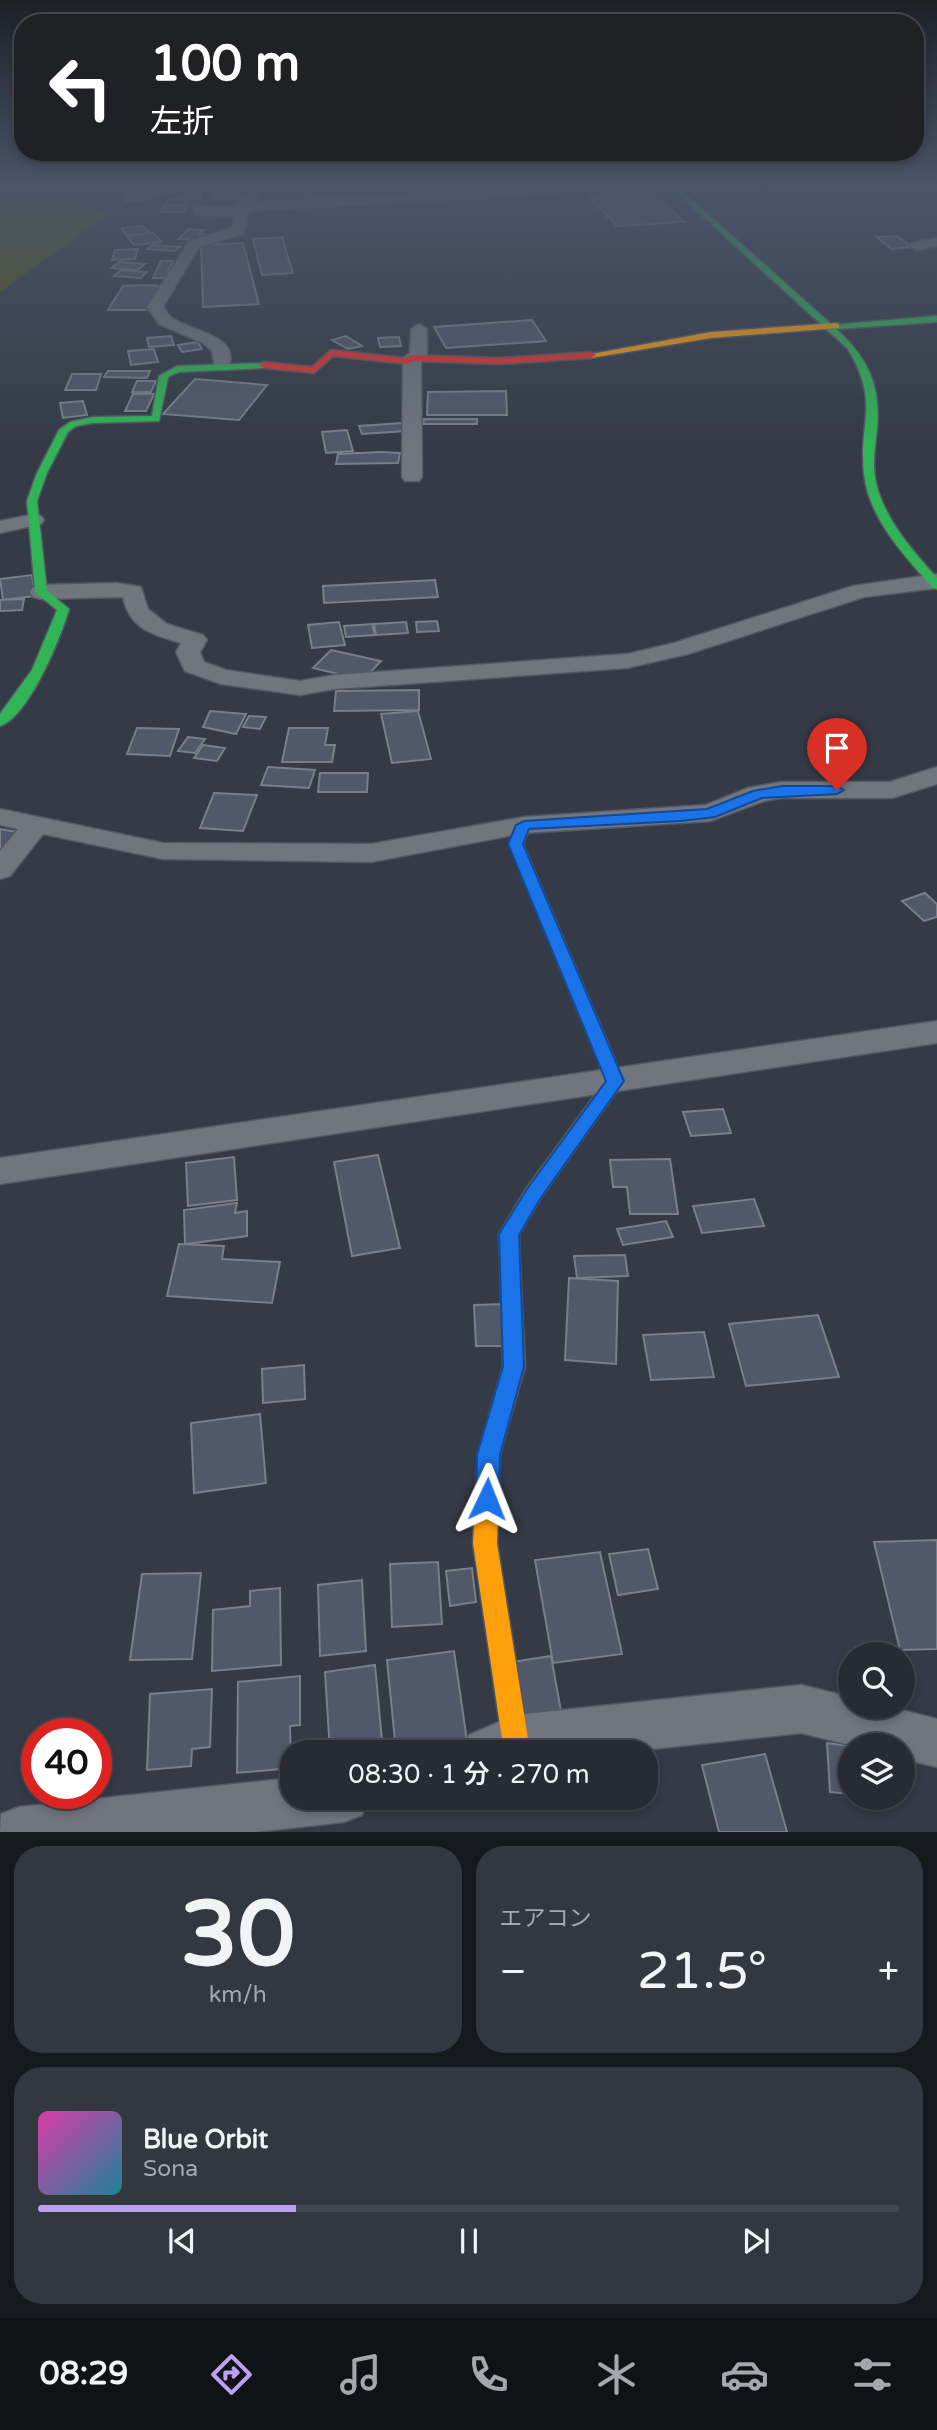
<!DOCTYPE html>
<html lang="ja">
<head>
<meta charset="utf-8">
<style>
  :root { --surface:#272c34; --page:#333840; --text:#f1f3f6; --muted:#a4a7ac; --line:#43484f; --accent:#bca0f2 }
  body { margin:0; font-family:"Varela Round","Noto Sans JP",sans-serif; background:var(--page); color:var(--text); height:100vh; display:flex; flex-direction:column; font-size:26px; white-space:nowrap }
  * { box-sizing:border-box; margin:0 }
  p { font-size:23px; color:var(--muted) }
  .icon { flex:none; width:38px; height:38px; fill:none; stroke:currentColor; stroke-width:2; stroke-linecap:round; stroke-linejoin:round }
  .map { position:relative; height:1832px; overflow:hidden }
  .sheet { display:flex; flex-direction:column; gap:14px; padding:14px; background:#15181d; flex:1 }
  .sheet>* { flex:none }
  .guide { position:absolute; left:14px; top:14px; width:910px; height:147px; border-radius:28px; box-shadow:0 4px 10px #0003,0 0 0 2px var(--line); background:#202124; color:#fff; overflow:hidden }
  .buttons { position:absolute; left:838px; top:1642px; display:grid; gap:14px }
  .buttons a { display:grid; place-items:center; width:77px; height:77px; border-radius:50%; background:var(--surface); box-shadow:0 4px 10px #0003,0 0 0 2px var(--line); font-size:35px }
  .speed { position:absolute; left:21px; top:1718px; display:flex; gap:14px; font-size:35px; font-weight:700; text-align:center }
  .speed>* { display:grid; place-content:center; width:91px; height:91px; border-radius:50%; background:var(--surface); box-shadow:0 4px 10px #0003,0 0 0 2px var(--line); line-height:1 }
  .speed .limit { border:10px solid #d22; background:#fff; color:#111 }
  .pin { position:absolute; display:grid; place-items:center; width:60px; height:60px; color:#fff; margin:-72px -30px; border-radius:50% 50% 50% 0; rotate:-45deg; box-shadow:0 0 7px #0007 }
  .pin .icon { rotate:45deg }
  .me { position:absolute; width:77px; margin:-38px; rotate:2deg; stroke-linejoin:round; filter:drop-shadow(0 0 5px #0008) }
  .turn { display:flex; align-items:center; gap:24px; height:147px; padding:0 21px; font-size:32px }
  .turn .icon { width:91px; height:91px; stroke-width:2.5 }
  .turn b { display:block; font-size:49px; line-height:60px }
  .big { font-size:52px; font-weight:600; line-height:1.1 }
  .sheet .tile { flex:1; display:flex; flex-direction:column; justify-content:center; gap:10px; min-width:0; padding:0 24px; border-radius:28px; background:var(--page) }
  .sheet .dial { align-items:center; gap:0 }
  .dial b { font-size:91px; line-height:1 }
  .song { display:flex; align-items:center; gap:21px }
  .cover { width:84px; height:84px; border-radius:10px; background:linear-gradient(135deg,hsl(320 70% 55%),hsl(190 70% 35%)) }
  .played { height:7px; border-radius:4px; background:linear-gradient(90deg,var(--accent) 30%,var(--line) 30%) }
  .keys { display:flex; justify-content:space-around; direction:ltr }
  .heat { display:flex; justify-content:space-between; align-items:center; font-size:38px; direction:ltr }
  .sheet .tiles { flex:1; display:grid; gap:14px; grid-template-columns:1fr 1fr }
  .tile:last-child { grid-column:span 2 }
  .trip { position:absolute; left:280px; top:1740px; width:378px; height:70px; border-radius:28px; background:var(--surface); box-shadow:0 4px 10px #0003,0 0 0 2px var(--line); font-weight:600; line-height:70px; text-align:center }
  .menu { display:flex; height:112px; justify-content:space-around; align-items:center; background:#101215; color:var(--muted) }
  .menu .icon { width:49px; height:49px }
  .menu .active { color:var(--accent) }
  .menu b { font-size:32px; color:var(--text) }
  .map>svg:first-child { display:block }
</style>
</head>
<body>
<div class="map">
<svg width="937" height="1832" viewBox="0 0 937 1832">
  <rect width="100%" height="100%" fill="#343a46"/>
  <path fill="#53550b" d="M0 189H49L106 215 0 292Z"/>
  <g fill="#505869" stroke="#797e89" stroke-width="2">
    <path d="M183 191H202L200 199H181Z"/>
    <path d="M216 191H239L236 198H213Z"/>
    <path d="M129 193H148L145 201H125Z"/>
    <path d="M654 194 684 222 617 226 589 198Z"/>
    <path d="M170 198 181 199H188L183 206 164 205Z"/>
    <path d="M163 206H187L185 212H160Z"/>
    <path d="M143 226 150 233 127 236 121 228Z"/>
    <path d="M188 229 203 230 199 234 207 235 203 240 179 239Z"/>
    <path d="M153 233 162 242 134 245 127 236Z"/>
    <path d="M897 236 912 247 891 249 877 237Z"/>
    <path d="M282 237 293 273 262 275 253 239Z"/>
    <path d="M243 243 259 304 203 307 201 245Z"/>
    <path d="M153 245 180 247 174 251 147 249Z"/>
    <path d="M138 249 135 259 112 260 115 250Z"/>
    <path d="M161 261H173L165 278H153Z"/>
    <path d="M119 262 145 264 137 270 112 268Z"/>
    <path d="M121 270 147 272 141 278 114 276Z"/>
    <path d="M142 285 160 286 146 310H108L123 286Z"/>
    <path d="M532 320 546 341 446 348 434 327Z"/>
    <path d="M171 336 174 345 149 347 147 338Z"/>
    <path d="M346 336 362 346 348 349 332 340Z"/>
    <path d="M399 337 401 346 380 347 378 338Z"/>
    <path d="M198 342 202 349 182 352 178 345Z"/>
    <path d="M154 349 158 362 131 365 128 351Z"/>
    <path d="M108 371H150L147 378 104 377Z"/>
    <path d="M72 374H101L96 390H65Z"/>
    <path d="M195 379 267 385 239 420 163 414Z"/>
    <path d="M137 381H156L151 392H132Z"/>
    <path d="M506 391 507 415H427L428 392Z"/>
    <path d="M133 394H154L146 411H125Z"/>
    <path d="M83 401 87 415 63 418 60 403Z"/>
    <path d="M424 419H477V424H423Z"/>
    <path d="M402 423 405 431 362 434 359 426Z"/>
    <path d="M347 430 353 451 326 453 322 432Z"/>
    <path d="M381 452 400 453 398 463 336 464 338 454Z"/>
    <path d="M32 575 35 596 3 600 0 579Z"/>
    <path d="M435 580 438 597 324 603 323 586Z"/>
    <path d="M24 599 22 610 0 611V600Z"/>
    <path d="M437 621 439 631 417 632 416 622Z"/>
    <path d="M339 622 345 645 312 648 308 625Z"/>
    <path d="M406 622 408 633 376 635 374 624Z"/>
    <path d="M372 624 375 635 346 637 344 626Z"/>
    <path d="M331 650 381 661 363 680 313 668Z"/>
    <path d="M419 690V710L334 711 336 691Z"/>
    <path d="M210 711 246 714 236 734 203 727Z"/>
    <path d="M418 711 431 759 392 763 381 714Z"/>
    <path d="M249 716 266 717 260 729 243 727Z"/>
    <path d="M137 728 179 729 170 756 127 754Z"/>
    <path d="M289 728H328L325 745H335L332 762H282Z"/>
    <path d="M188 737 205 739 195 753 178 751Z"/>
    <path d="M203 745 225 748 217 761 194 758Z"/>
    <path d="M268 767 315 770 309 788 261 785Z"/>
    <path d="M320 773H368L367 792H318Z"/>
    <path d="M214 793 257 795 243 831 200 828Z"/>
    <path d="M0 829 18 832 0 855Z"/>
    <path d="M925 893 937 904V917L924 921 902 901Z"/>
    <path d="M723 1109 731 1133 691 1136 683 1112Z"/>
    <path d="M378 1155 400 1248 352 1256 334 1162Z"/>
    <path d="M234 1157 237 1200 188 1206 186 1163Z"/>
    <path d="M670 1159 678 1214H630L627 1187H613L610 1160Z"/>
    <path d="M754 1199 764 1226 702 1233 693 1206Z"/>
    <path d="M237 1203 235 1213 247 1211V1236L185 1244 184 1210Z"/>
    <path d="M666 1221 673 1237 623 1245 617 1229Z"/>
    <path d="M179 1244 224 1246 222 1259 280 1262 272 1303 167 1296Z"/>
    <path d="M625 1255 628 1276 577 1278 574 1256Z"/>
    <path d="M569 1278 618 1281 616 1364 565 1360Z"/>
    <path d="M504 1304 506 1346H476L474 1305Z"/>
    <path d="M818 1315 839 1377 746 1386 729 1324Z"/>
    <path d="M704 1332 714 1377 651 1380 643 1335Z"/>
    <path d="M304 1365 305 1399 263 1403 262 1369Z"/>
    <path d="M260 1414 266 1483 194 1493 191 1423Z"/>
    <path d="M937 1540V1649L900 1650 874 1542Z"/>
    <path d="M648 1549 658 1589 618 1595 609 1554Z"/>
    <path d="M600 1552 622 1654 553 1663 535 1560Z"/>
    <path d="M438 1562 442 1624 392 1627 390 1564Z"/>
    <path d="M472 1568 476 1602 450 1606 446 1571Z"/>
    <path d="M201 1573 192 1659 130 1660 142 1574Z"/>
    <path d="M362 1580 366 1651 320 1656 318 1585Z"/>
    <path d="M280 1588 281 1665 212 1671 213 1610 250 1606V1591Z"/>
    <path d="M454 1651 467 1741 396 1751 387 1660Z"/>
    <path d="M551 1656 561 1711 522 1717 512 1662Z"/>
    <path d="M375 1665 383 1752H330L325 1672Z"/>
    <path d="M300 1676V1725L290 1726 291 1768 237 1773 238 1682Z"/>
    <path d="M212 1689 210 1747 192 1749 191 1766 147 1770 150 1694Z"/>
    <path d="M827 1743 850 1746V1794L830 1792Z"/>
    <path d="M765 1754 787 1832H719L702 1765Z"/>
  </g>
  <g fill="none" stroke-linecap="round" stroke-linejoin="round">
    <defs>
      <g id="street">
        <path d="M115 189H179C167 198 127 198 115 189Z"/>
        <path d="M496 189H568L561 193 249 211 243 234 199 247 163 307C165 310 167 313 170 316 185 331 246 334 227 370H215L212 351 203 343 159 324 147 307 189 241 231 228 234 216 196 215 193 208 195 205 236 208 240 196 253 191 260 195 251 202Z"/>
        <path d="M937 238V246L917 250 910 246 912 243Z"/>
        <path d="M419 324 427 329V358L421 362 422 477 419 481H405L402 477 403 358 410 353 411 329Z"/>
        <path d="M34 514 41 516 44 520 41 524 0 533V521Z"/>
        <path d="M937 574V588L864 597 688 654 627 668 334 689 300 695 221 684 185 671 176 652 181 643C154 635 129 629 123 597L41 599 33 597 30 592 33 587 41 585 117 583 141 587 148 609 167 624 203 635 207 640 200 652 204 662 226 670 300 681 334 675 627 654 674 643 853 586Z"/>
        <path d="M937 767V784L892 798H781L764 801 710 821 524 833 371 862 163 859 43 834 10 876 0 879V851L18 829 0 825V809L163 843 371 844 524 817 706 805 748 788 781 782H890Z"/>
        <path d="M937 1021V1043L0 1184V1158Z"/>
        <path d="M801 1685 850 1697V1706H886L937 1719V1767L903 1759V1745H850L801 1733 623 1752H462L469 1735 515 1715Z"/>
        <path d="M292 1778V1797H369L362 1815 344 1822 255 1832H0L1 1814 19 1807Z"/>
      </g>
      <g id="fast">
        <path d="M673 189H680L832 325 937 316V322L836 329C868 358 881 385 877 429 875 447 872 465 876 483 885 520 912 550 937 578V589L933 588C904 555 869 519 864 474 858 419 881 406 848 349Z"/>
        <path d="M267 363V367L264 368 179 372 168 377 159 421 93 423 76 426 68 432 47 473 37 501 47 591 69 609C61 637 29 717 0 726V714L32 670 57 610 35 592 27 501 37 473 59 430 70 422 93 417 152 416 159 376 177 366Z"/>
      </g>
      <g id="slow">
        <path d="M836 323 839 324V328L711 338 591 358 586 355 711 332Z"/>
        <path d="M524 821 531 825 523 844 624 1081 540 1199 519 1235 521 1288 518 1294 511 1296 504 1294 501 1288 499 1234 526 1189 606 1080 509 844 517 825Z"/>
        <path d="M489 1444 497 1447 500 1454 497 1543 528 1739 524 1748 515 1752 506 1748 502 1739 473 1543 478 1454 481 1447Z"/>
      </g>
      <g id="jam">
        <path d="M331 350 405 358 412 355 499 358 591 352 596 355 591 358 499 364 414 361 407 364 333 356 314 373 264 368 259 365 264 362 312 367Z"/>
        <path d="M511 1280 518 1282 521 1288 525 1366 500 1454 497 1461 489 1464 481 1461 478 1454 503 1366 501 1288 504 1282Z"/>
      </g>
    </defs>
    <use href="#street" stroke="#535862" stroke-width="3"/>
    <use href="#fast" stroke="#535862" stroke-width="3"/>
    <use href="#slow" stroke="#535862" stroke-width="3"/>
    <use href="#jam" stroke="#535862" stroke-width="3"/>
    <use href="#street" fill="#70757e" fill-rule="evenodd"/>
    <use href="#fast" fill="#30b455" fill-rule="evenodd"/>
    <use href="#slow" fill="#ff9f0a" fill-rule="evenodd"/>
    <use href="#jam" fill="#e5322d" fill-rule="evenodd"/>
  </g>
  <linearGradient id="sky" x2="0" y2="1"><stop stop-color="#1d2026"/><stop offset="0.42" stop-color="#4a5568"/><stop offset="1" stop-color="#4a5568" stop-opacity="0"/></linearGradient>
  <rect width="937" height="445" fill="url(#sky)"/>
  <path fill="#1a73e8" stroke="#114b97" stroke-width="2" d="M782 786H837L844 790 837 794 762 798 715 817 681 821 529 829 523 844 624 1081 540 1199 519 1235 524 1366 500 1455 499 1499 495 1507 487 1510 479 1507 476 1499 477 1455 503 1366 499 1234 527 1189 606 1081 508 844 516 825 524 821 707 809 753 791Z"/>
</svg>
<div class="buttons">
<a><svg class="icon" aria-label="search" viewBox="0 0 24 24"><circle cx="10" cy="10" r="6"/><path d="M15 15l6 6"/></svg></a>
<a><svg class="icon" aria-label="layers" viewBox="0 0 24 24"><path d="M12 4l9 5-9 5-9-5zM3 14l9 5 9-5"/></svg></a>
</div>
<div class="speed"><div class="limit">40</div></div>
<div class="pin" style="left:837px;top:790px;background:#d93025"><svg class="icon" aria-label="arrive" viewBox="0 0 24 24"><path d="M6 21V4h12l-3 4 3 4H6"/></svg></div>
<svg class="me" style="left:487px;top:1499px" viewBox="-20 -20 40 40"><path d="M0-17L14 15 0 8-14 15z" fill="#1a73e8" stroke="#fff" stroke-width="4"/></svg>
<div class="trip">08:30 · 1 分 · 270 m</div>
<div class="guide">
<div class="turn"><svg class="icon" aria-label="left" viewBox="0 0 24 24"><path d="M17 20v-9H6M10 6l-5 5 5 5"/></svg><div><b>100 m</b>左折</div></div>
</div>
</div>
<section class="sheet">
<div class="tiles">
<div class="tile dial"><b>30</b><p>km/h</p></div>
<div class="tile"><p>エアコン</p>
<div class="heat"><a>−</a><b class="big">21.5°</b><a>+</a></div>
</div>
<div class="tile">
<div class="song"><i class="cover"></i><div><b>Blue Orbit</b><p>Sona</p></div></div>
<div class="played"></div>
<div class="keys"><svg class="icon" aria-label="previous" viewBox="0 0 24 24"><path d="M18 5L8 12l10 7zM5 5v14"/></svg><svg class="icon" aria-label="pause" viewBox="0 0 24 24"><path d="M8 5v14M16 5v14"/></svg><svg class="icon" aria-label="next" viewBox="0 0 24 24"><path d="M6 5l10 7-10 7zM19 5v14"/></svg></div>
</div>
</div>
</section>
<nav class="menu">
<b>08:29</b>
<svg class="icon active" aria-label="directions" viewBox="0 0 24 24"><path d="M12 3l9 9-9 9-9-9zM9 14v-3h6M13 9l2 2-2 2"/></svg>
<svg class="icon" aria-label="music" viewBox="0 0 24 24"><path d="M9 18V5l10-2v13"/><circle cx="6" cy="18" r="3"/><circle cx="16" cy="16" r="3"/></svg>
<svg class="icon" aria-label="phone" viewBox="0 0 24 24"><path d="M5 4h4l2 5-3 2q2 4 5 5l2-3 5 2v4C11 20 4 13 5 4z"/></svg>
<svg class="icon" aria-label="climate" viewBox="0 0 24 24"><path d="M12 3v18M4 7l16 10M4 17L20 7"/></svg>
<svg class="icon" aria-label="car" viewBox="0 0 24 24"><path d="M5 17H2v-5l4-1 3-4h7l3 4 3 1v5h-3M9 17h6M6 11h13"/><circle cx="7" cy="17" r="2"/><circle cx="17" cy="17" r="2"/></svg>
<svg class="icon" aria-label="filters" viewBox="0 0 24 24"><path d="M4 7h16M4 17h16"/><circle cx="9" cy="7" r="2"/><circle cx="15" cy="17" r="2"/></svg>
</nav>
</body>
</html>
